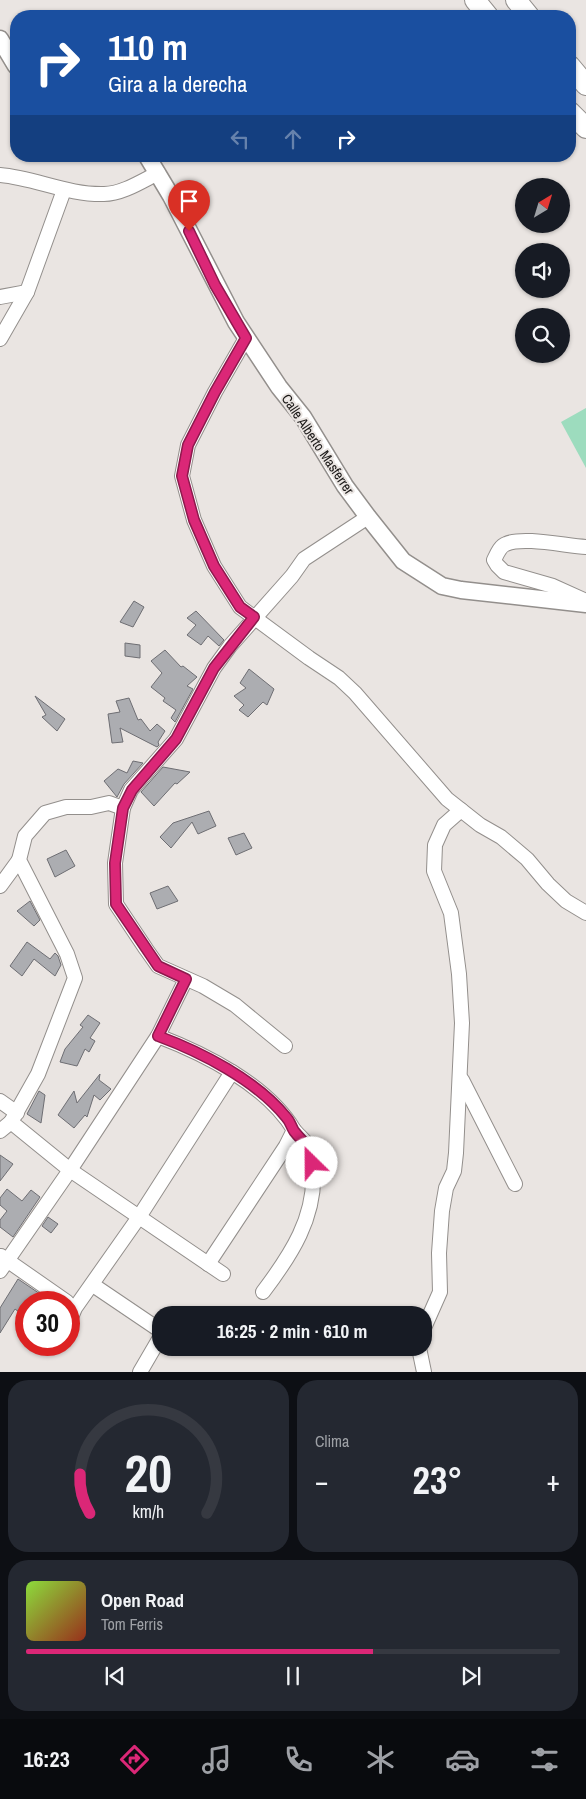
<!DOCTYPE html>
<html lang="es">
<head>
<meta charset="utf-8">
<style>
  :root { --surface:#171b24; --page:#242831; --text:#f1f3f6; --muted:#9ea1a6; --line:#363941; --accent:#db2777 }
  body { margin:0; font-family:"Archivo Narrow",sans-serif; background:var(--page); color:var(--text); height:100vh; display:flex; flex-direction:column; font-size:19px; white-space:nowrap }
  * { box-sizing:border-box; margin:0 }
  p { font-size:16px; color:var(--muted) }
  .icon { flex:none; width:28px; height:28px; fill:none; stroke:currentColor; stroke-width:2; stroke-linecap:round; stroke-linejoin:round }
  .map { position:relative; height:1372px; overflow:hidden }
  .drawer { display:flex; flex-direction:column; gap:8px; padding:8px; background:#0d0f14; flex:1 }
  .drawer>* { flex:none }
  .banner { position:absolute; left:10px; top:10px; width:566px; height:152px; border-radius:20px; box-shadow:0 1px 4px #0004; background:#1a4fa0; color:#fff; overflow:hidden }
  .needle { width:32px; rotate:38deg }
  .buttons { position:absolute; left:515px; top:178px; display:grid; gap:10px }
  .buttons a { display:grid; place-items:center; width:55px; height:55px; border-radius:50%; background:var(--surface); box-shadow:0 1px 4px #0004; font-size:25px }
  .speed { position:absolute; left:15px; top:1291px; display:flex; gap:10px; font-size:25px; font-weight:700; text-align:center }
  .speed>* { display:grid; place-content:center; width:65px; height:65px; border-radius:50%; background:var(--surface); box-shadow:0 1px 4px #0004; line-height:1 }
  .speed .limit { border:8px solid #d22; background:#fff; color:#111 }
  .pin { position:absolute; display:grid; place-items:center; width:42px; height:42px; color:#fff; margin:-51px -21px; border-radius:50% 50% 50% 0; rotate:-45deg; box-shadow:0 0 5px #0007 }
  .pin .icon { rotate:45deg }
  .me { position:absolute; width:55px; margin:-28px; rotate:337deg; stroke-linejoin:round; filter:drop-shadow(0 0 4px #0008) }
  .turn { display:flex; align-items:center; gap:18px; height:105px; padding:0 15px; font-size:22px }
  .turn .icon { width:65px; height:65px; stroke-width:2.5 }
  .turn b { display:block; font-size:35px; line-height:42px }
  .lanes { display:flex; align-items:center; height:48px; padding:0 15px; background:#0003; justify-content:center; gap:25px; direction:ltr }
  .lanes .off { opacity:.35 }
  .big { font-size:38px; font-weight:800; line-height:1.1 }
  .drawer .card { flex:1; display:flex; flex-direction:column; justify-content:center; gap:8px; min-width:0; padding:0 18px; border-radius:20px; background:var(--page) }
  .drawer .dial { align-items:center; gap:0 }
  .dial svg { height:130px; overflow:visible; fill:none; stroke:var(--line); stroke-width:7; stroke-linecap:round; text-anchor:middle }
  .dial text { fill:var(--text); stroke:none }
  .song { display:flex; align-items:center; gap:15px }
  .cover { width:60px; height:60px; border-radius:8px; background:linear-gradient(135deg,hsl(90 70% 55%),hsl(10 70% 35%)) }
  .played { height:5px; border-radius:2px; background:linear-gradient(90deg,var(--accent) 65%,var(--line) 65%) }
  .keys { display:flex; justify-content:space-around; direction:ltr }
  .heat { display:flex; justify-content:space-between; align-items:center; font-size:28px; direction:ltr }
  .drawer .tiles { flex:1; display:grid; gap:8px; grid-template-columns:1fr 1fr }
  .card:last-child { grid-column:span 2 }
  .trip { position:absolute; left:152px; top:1306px; width:280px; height:50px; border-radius:20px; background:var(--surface); box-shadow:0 1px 4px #0004; font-weight:800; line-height:50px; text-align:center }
  .tabs { display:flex; height:80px; justify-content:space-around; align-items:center; background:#090b0e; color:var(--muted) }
  .tabs .icon { width:35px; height:35px }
  .tabs .on { color:var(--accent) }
  .tabs b { font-size:22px; color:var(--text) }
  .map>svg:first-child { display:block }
</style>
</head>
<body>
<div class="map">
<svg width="586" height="1372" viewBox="0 0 586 1372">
  <rect width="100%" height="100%" fill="#eae5e2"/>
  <path fill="#9ddcbe" d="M586 408V468L561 422Z"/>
  <g fill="#acadb1" stroke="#6e6e73">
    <path d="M134 601 144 607 133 627 120 622Z"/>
    <path d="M196 611 224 640 219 646 208 636 201 645 187 635 196 625 187 618Z"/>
    <path d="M125 643 140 645V658L125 656Z"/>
    <path d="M165 650 181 667 183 666 197 677 187 686 193 689 175 722 171 718 176 710 163 701 165 698 151 687 162 673 151 661Z"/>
    <path d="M249 669 274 689 267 705 263 702 248 717 239 710 244 705 234 696 246 688 240 683Z"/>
    <path d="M35 696 65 719 57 731 42 717 46 715Z"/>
    <path d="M129 698 138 720 141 719 150 731 157 724 165 731 158 742 159 745 157 747 120 728 123 742 112 743 108 714 120 712 116 701Z"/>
    <path d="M133 761 143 763 124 784 117 797 104 781 118 769 127 773Z"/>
    <path d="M163 767 190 772 177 784 175 783 154 806 141 792Z"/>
    <path d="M209 811 216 826 198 834 192 822 171 848 160 837 173 823Z"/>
    <path d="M244 833 252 848 236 855 228 838Z"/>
    <path d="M66 850 75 866 55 877 47 859Z"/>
    <path d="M168 886 178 901 157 909 150 893Z"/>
    <path d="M30 901 40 920 34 926 17 911Z"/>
    <path d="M27 942 50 959 55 953 58 956 61 965 55 976 34 959 22 976 10 966Z"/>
    <path d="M88 1015 100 1023 90 1038 95 1041 89 1052 85 1049 77 1066 60 1062 65 1049 83 1027 80 1025Z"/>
    <path d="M100 1074 99 1080 111 1089 100 1100 94 1095 87 1117 85 1115 74 1128 58 1115 74 1091 77 1103Z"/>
    <path d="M39 1091 45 1095 41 1123 27 1114Z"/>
    <path d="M0 1155 13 1164 0 1181Z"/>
    <path d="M7 1189 22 1201 31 1190 40 1197 13 1237 0 1227V1220L7 1211 0 1205V1198Z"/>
    <path d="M48 1217 58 1224 51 1233 42 1226Z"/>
    <path d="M18 1279 52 1302H26V1309L23 1315 15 1309 0 1333V1308Z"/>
  </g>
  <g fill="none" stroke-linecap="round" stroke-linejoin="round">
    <defs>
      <g id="minor">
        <path d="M0 175C35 178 68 195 104 194 122 194 142 181 158 173"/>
        <path d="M0 297 27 292"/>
        <path d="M246 338 215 392 188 445 182 476 194 520 214 566 240 607 309 658 339 678 355 693 447 799 480 825 501 837 527 859 548 884 566 901 586 913"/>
        <path d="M0 339 27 292 64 190"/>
        <path d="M586 601 553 586 504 572 497 565 494 560C497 554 500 546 506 544 523 536 566 546 586 547"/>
        <path d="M123 808 109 803 91 807H66L45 813 25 836 19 860 67 954 75 978 38 1074 11 1122 70 1170 223 1274"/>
        <path d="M0 886 19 860"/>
        <path d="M158 1036C205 1054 267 1085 294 1130L286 1146 208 1264"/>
        <path d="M285 1046 235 1005 203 986 158 966 146 949 116 904 115 863 123 808 131 790 176 739 214 668 230 646 292 576 304 559 368 517"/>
        <path d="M462 1080 515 1184"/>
        <path d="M0 1101 17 1113"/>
        <path d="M0 1131 11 1122"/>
        <path d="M1 1256 67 1302"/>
        <path d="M0 1271 70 1170 158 1036 186 979"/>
        <path d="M93 1285 161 1331"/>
        <path d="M263 1292C291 1255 316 1217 313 1170 312 1164 313 1155 311 1150 308 1143 299 1136 294 1130"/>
        <path d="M69 1322 75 1308 139 1217 232 1072"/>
        <path d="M424 1328 440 1292 439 1253 442 1211 446 1188 454 1171 456 1153 462 1023 459 974 451 913 434 871 435 845 444 825 461 810"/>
        <path d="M419 1348 424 1372"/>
        <path d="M140 1372 161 1336"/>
      </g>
      <g id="major">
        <path d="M0 39 16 66"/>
        <path d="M147 156 171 196 236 322 279 387 303 417 345 486 368 517 403 561 442 586 461 590 586 604"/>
      </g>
      <g id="highway">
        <path d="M475 0 488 16"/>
        <path d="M516 0 529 16"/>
        <path d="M570 66 586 85"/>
        <path d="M570 112 586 128"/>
      </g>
    </defs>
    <use href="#minor" stroke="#938f8c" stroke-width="16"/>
    <use href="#major" stroke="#938f8c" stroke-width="19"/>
    <use href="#highway" stroke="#938f8c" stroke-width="22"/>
    <use href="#minor" stroke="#fff" stroke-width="14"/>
    <use href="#major" stroke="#fff" stroke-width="16"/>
    <use href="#highway" stroke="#fff" stroke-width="20"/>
  </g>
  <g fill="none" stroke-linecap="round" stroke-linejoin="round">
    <defs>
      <path id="route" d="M189 231 215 285 246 338 215 392 188 445 182 476 194 520 214 566 240 607 254 617 214 668 176 739 132 790 123 808 115 863 116 904 158 966 186 979 158 1036C201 1052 256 1080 286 1117 290 1121 291 1126 294 1131 304 1144 311 1145 312 1163"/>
    </defs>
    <use href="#route" stroke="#8e194d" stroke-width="12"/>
    <use href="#route" stroke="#db2777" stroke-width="9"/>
  </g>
  <g text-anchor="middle" stroke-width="4" stroke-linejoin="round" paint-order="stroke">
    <g font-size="14" fill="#1b1918" stroke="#eae5e2">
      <text transform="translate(318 444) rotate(56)" y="5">Calle Alberto Masferrer</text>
    </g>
  </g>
</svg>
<div class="buttons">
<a><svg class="needle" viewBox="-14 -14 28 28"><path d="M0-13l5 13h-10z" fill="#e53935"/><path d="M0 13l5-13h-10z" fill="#9ea1a6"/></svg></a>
<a><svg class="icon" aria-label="sound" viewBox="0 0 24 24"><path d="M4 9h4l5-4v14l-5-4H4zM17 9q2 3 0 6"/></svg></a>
<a><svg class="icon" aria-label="search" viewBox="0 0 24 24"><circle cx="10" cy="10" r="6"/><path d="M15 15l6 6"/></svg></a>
</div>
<div class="speed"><div class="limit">30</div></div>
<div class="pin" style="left:189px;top:231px;background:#d93025"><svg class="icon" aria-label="arrive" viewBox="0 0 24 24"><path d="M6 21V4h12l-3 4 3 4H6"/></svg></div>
<svg class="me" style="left:312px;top:1163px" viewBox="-20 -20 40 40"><circle r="19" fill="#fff"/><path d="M0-13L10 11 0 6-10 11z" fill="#db2777"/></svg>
<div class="trip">16:25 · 2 min · 610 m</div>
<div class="banner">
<div class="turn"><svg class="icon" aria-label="right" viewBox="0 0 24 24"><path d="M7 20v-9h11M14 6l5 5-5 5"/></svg><div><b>110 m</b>Gira a la derecha</div></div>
<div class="lanes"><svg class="icon off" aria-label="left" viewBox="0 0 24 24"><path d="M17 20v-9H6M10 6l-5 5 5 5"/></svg><svg class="icon off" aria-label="ahead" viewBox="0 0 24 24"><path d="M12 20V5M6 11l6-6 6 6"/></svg><svg class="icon" aria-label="right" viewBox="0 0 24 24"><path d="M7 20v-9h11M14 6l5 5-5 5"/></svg></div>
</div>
</div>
<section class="drawer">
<div class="tiles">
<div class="card dial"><svg viewBox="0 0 100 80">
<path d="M14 69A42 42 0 1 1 86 69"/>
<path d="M14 69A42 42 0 0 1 8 45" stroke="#db2777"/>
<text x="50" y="56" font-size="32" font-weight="700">20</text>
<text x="50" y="72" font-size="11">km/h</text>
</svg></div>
<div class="card"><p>Clima</p>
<div class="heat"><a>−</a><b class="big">23°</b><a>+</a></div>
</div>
<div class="card">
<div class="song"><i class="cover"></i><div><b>Open Road</b><p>Tom Ferris</p></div></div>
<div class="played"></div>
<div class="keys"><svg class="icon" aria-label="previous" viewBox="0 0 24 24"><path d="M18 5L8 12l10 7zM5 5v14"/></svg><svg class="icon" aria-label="pause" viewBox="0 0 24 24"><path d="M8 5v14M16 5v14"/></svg><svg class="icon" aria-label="next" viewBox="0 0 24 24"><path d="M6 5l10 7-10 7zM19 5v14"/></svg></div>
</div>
</div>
</section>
<nav class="tabs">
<b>16:23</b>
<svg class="icon on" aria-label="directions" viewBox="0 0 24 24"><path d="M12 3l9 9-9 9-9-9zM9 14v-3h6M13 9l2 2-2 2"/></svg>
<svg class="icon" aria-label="music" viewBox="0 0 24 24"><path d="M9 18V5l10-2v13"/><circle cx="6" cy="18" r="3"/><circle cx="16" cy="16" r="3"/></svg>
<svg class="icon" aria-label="phone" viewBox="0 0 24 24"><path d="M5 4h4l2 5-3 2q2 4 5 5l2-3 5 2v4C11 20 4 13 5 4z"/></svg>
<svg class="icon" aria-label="climate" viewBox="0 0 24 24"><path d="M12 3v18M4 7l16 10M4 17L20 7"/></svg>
<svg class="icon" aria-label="car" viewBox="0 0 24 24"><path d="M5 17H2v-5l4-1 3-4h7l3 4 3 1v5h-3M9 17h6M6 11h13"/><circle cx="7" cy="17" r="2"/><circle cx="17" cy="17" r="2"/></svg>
<svg class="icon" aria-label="filters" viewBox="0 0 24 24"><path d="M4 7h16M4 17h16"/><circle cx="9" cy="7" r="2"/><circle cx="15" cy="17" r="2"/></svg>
</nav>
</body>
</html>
